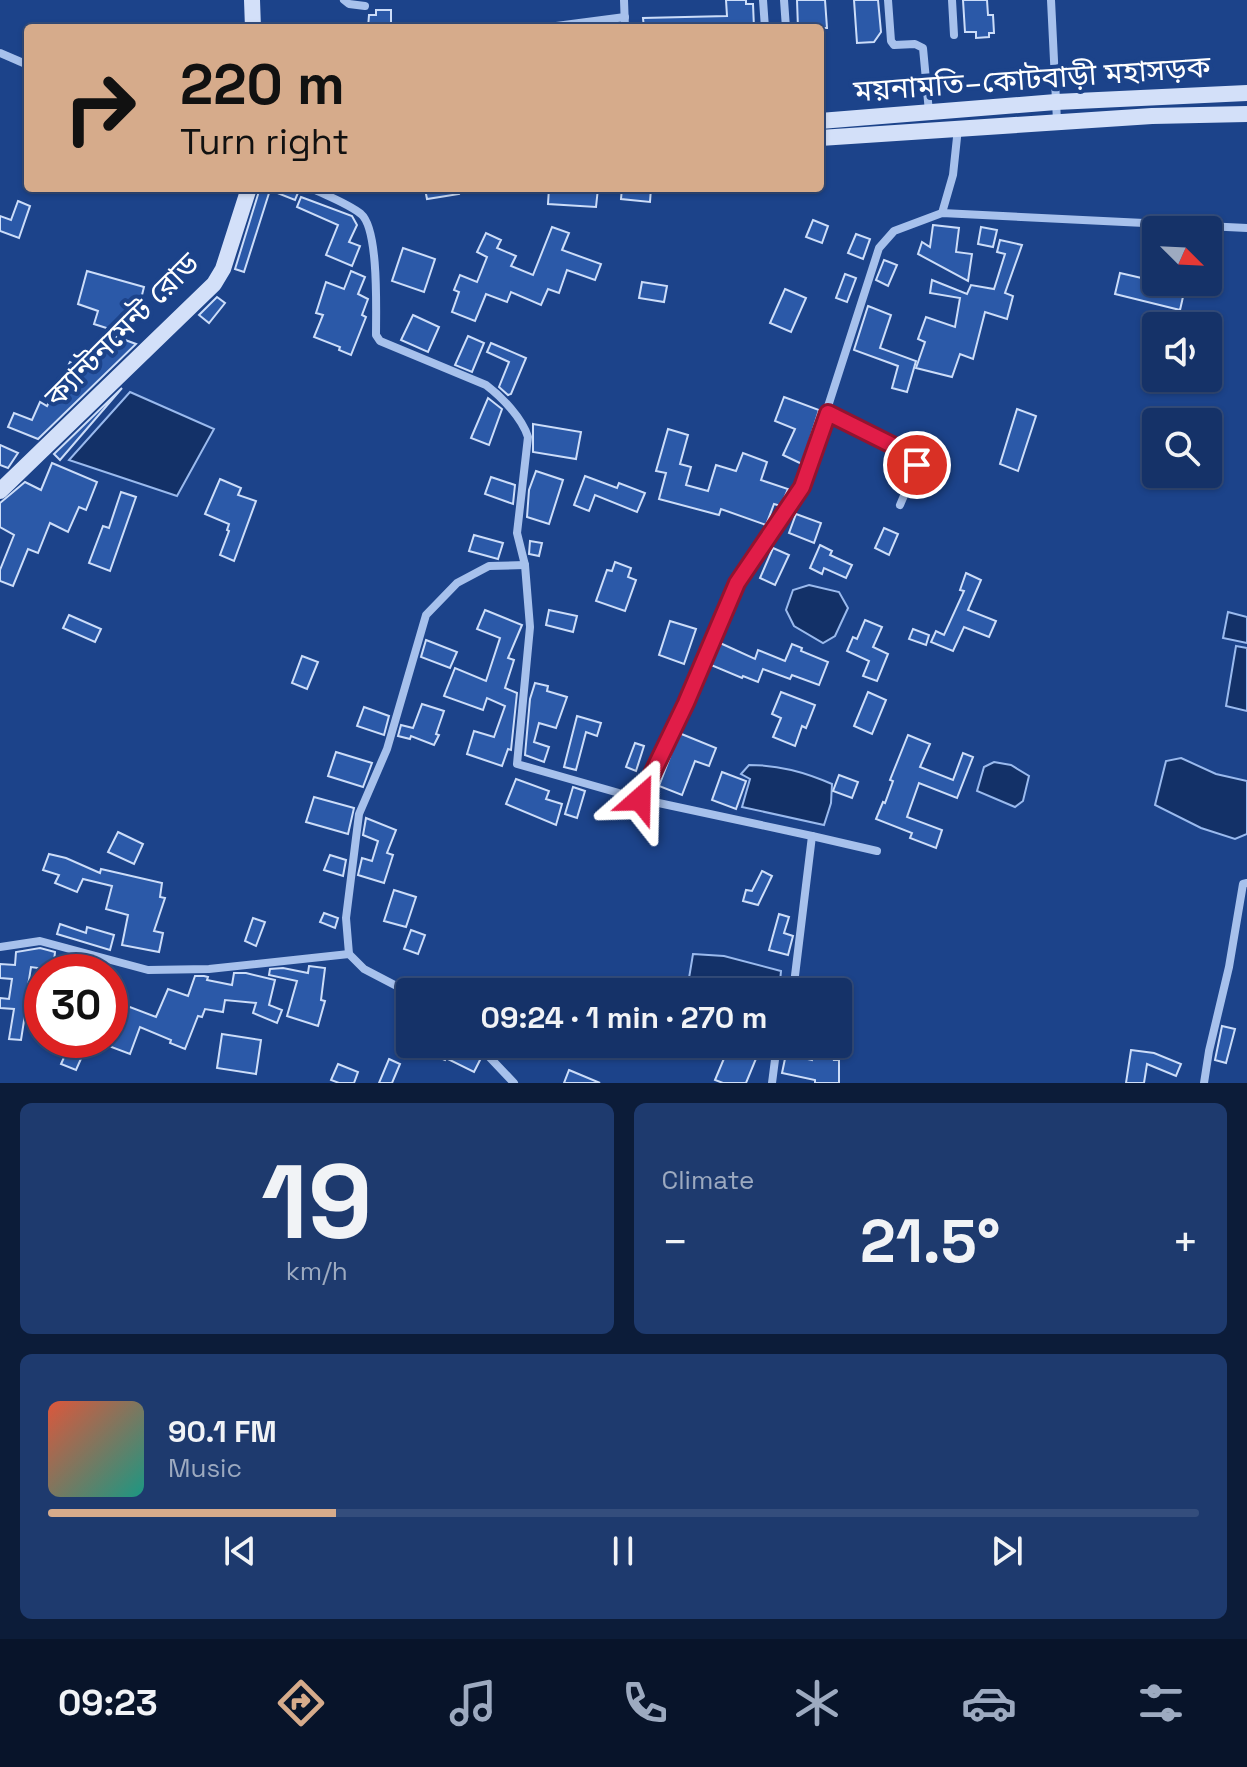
<!DOCTYPE html>
<html lang="en">
<head>
<meta charset="utf-8">
<style>
  :root { --surface:#153268; --page:#1e3a6e; --text:#f1f3f6; --muted:#9daac0; --line:#344d7c; --accent:#d6ab8b }
  body { margin:0; font-family:"Space Grotesk","Noto Sans Bengali",sans-serif; background:var(--page); color:var(--text); height:100vh; display:flex; flex-direction:column; font-size:30px; white-space:nowrap }
  * { box-sizing:border-box; margin:0 }
  p { font-size:26px; color:var(--muted) }
  .icon { flex:none; width:44px; height:44px; fill:none; stroke:currentColor; stroke-width:2; stroke-linecap:round; stroke-linejoin:round }
  .map { position:relative; height:1083px; overflow:hidden }
  .details { display:flex; flex-direction:column; gap:20px; padding:20px; background:#0c1c39; flex:1 }
  .details>* { flex:none }
  .guide { position:absolute; left:24px; top:24px; width:800px; height:168px; border-radius:8px; box-shadow:0 2px 6px #0004,0 0 0 2px var(--line); background:#d6ab8b; color:#111; overflow:hidden }
  .needle { width:52px; rotate:114deg }
  .fabs { position:absolute; left:1142px; top:216px; display:grid; gap:16px }
  .fabs a { display:grid; place-items:center; width:80px; height:80px; border-radius:8px; background:var(--surface); box-shadow:0 2px 6px #0004,0 0 0 2px var(--line); font-size:40px }
  .speed { position:absolute; left:24px; top:954px; display:flex; gap:16px; font-size:40px; font-weight:700; text-align:center }
  .speed>* { display:grid; place-content:center; width:104px; height:104px; border-radius:50%; background:var(--surface); box-shadow:0 2px 6px #0004,0 0 0 2px var(--line); line-height:1 }
  .speed .limit { border:12px solid #d22; background:#fff; color:#111 }
  .pin { position:absolute; display:grid; place-items:center; width:68px; height:68px; color:#fff; margin:-34px; border:4px solid #fff; border-radius:50%; box-shadow:0 2px 8px #0007 }
  .me { position:absolute; width:88px; margin:-44px; rotate:25deg; stroke-linejoin:round; filter:drop-shadow(0 0 6px #0008) }
  .turn { display:flex; align-items:center; gap:28px; height:168px; padding:0 24px; font-size:36px }
  .turn .icon { width:104px; height:104px; stroke-width:2.5 }
  .turn b { display:block; font-size:56px; line-height:68px }
  .big { font-size:60px; font-weight:600; line-height:1.1 }
  .details .widget { flex:1; display:flex; flex-direction:column; justify-content:center; gap:12px; min-width:0; padding:0 28px; border-radius:12px; background:var(--page) }
  .details .dial { align-items:center; gap:0 }
  .dial b { font-size:104px; line-height:1 }
  .song { display:flex; align-items:center; gap:24px }
  .cover { width:96px; height:96px; border-radius:12px; background:linear-gradient(135deg,hsl(10 70% 55%),hsl(170 70% 35%)) }
  .played { height:8px; border-radius:4px; background:linear-gradient(90deg,var(--accent) 25%,var(--line) 25%) }
  .keys { display:flex; justify-content:space-around; direction:ltr }
  .heat { display:flex; justify-content:space-between; align-items:center; font-size:44px; direction:ltr }
  .details .tiles { flex:1; display:grid; gap:20px; grid-template-columns:1fr 1fr }
  .widget:last-child { grid-column:span 2 }
  .trip { position:absolute; left:396px; top:978px; width:456px; height:80px; border-radius:8px; background:var(--surface); box-shadow:0 2px 6px #0004,0 0 0 2px var(--line); font-weight:600; line-height:80px; text-align:center }
  .tabs { display:flex; height:128px; justify-content:space-around; align-items:center; background:#08142a; color:var(--muted) }
  .tabs .icon { width:56px; height:56px }
  .tabs .selected { color:var(--accent) }
  .tabs b { font-size:36px; color:var(--text) }
  .map>svg:first-child { display:block }
</style>
</head>
<body>
<div class="map">
<svg width="1247" height="1083" viewBox="0 0 1247 1083">
  <rect width="100%" height="100%" fill="#1c438a"/>
  <g fill="#133168" stroke="#9abaee" stroke-width="2">
    <path d="M130 392 214 429 177 496 69 460Z"/>
    <path d="M809 585 839 592 848 608 835 636 823 643 794 626 786 610 793 590Z"/>
    <path d="M1228 612 1247 617V643L1223 638Z"/>
    <path d="M1236 646 1247 648V711L1226 706Z"/>
    <path d="M1181 758 1216 774 1247 781V834L1235 839 1201 828 1155 805 1166 761Z"/>
    <path d="M994 762 1011 765 1029 776 1023 801 1015 807 977 791 984 767Z"/>
    <path d="M749 765C779 765 804 772 832 784L831 803 824 825 742 807 750 779 741 774Z"/>
    <path d="M693 954 724 956 781 971 779 992H699L688 984Z"/>
  </g>
  <g fill="#2b59a8" stroke="#ccddf9" stroke-width="2">
    <path d="M726 0H746V4H753L754 28H644L643 18 727 16Z"/>
    <path d="M797 0H825L827 28H798Z"/>
    <path d="M854 0H878L881 32 874 42 857 43Z"/>
    <path d="M963 0H987L988 15H993L994 33H989V37L976 38V32H965Z"/>
    <path d="M376 10H391V28H368L369 15H376Z"/>
    <path d="M260 188H300L295 200 270 190 244 272 235 269Z"/>
    <path d="M434 188H458L459 194 427 199 425 189Z"/>
    <path d="M549 188H598L596 207 548 204Z"/>
    <path d="M622 188H651L650 202 621 199Z"/>
    <path d="M301 197 352 216 357 225 349 242 360 246 352 266 326 255 338 225 297 207Z"/>
    <path d="M18 201 30 206 19 238 0 231V216L11 220Z"/>
    <path d="M813 220 828 226 822 243 806 237Z"/>
    <path d="M933 225 959 228 956 252 972 254 968 281 918 254 922 242 930 247Z"/>
    <path d="M552 227 569 233 562 250 601 264 595 280 567 270 559 293 548 289 541 305 511 292 507 302 486 294 475 321 452 312 459 292 454 290 460 275 477 282 487 257 477 252 486 233 501 240 497 248 516 256 511 266 533 275Z"/>
    <path d="M981 227 997 230 993 247 978 244Z"/>
    <path d="M856 234 870 239 863 259 848 253Z"/>
    <path d="M1000 240 1022 245 1005 293 1013 296 1007 319 985 312 973 359 960 354 952 377 916 368 925 342 918 339 926 317 955 327 960 298 930 293 932 280 967 294 971 285 994 289 1005 254 997 252Z"/>
    <path d="M403 248 435 259 424 292 392 281Z"/>
    <path d="M884 260 897 265 888 286 876 280Z"/>
    <path d="M87 271 144 287 141 299 135 297 122 333 94 324 98 311 78 304Z"/>
    <path d="M351 271 365 277 358 294 368 299 362 315 366 317 351 355 339 350 340 347 314 337 323 315 316 313 326 282 344 289Z"/>
    <path d="M1120 273 1185 288 1180 310 1115 294Z"/>
    <path d="M845 274 856 278 847 302 836 298Z"/>
    <path d="M642 282 667 286 664 302 639 298Z"/>
    <path d="M785 289 806 298 791 332 770 323Z"/>
    <path d="M217 297 225 303 209 323 199 315Z"/>
    <path d="M868 306 891 315 880 348 916 361 907 392 892 388 898 366 854 350Z"/>
    <path d="M413 315 439 327 428 352 401 340Z"/>
    <path d="M468 336 484 343 472 372 455 365Z"/>
    <path d="M117 337 136 344 38 439 8 427 14 413 32 420 40 402 47 406 70 362 81 368Z"/>
    <path d="M491 343 526 358 511 394 508 395 499 387 509 362 487 352Z"/>
    <path d="M122 388 60 460 54 454Z"/>
    <path d="M784 397 819 410 802 464 783 455 795 429 775 421Z"/>
    <path d="M488 398 502 409 489 445 471 438Z"/>
    <path d="M1017 409 1036 416 1018 471 1000 464Z"/>
    <path d="M533 424 581 432 576 459 533 452Z"/>
    <path d="M668 429 688 435 680 464 691 467 686 485 708 491 716 465 736 471 743 453 767 462 761 480 788 489 781 506 774 504 766 525 721 509 719 515 659 499 666 473 656 471Z"/>
    <path d="M0 445 18 453 8 468 0 465Z"/>
    <path d="M52 463 97 482 86 510 79 507 68 532 50 523 38 553 28 549 13 586 0 581V570L14 535 0 527V503L25 482 41 490Z"/>
    <path d="M536 471 563 480 549 524 527 517 529 490Z"/>
    <path d="M585 476 617 488 619 483 645 493 637 512 595 495 589 511 574 505Z"/>
    <path d="M491 477 515 485 513 504 485 494Z"/>
    <path d="M220 479 241 488 238 495 256 501 234 561 220 555 229 531 227 530 229 524 205 514Z"/>
    <path d="M121 492 136 497 110 571 89 563 103 526 109 528Z"/>
    <path d="M796 514 821 523 814 543 789 533Z"/>
    <path d="M884 528 898 534 889 555 875 548Z"/>
    <path d="M474 535 503 543 498 559 469 551Z"/>
    <path d="M530 541 542 543 539 556 529 554Z"/>
    <path d="M820 545 832 551 830 555 852 565 846 578 824 568 822 574 810 568Z"/>
    <path d="M773 548 789 555 775 585 760 578Z"/>
    <path d="M615 562 631 568 628 577 636 580 625 611 596 601 607 570 612 571Z"/>
    <path d="M966 573 981 580 968 610 996 621 989 637 964 627 953 651 931 642 936 631 944 635 964 591 960 590Z"/>
    <path d="M485 610 522 625 508 658 514 660 505 688 517 693 511 750 508 749 502 766 467 754 474 731 494 737 505 706 487 698 483 710 444 696 455 668 486 681 500 638 477 629Z"/>
    <path d="M549 610 577 616 573 632 546 625Z"/>
    <path d="M69 615 101 629 95 642 63 628Z"/>
    <path d="M865 620 882 627 873 647 888 654 877 681 863 676 869 661 847 651 853 637 857 639Z"/>
    <path d="M670 621 696 629 684 664 659 655Z"/>
    <path d="M913 629 929 635 926 645 909 639Z"/>
    <path d="M426 640 457 652 450 668 421 657Z"/>
    <path d="M720 643 755 659 758 650 785 661 792 644 802 648 801 651 828 662 819 685 792 675 790 679 763 669 758 682 743 676 742 678 711 665Z"/>
    <path d="M302 656 318 662 307 689 292 683Z"/>
    <path d="M535 683 548 686 547 691 567 697 556 728 539 723 534 742 549 747 544 762 525 755 530 699Z"/>
    <path d="M781 692 815 705 806 728 802 726 795 746 773 737 781 718 772 714Z"/>
    <path d="M868 692 886 700 872 734 854 726Z"/>
    <path d="M422 704 444 711 436 734 439 735 434 745 411 736 410 739 398 736 401 725 413 728Z"/>
    <path d="M364 707 389 716 384 735 357 726Z"/>
    <path d="M577 716 601 723 597 736 586 732 576 770 564 767Z"/>
    <path d="M679 733 716 748 709 766 695 761 682 795 659 786Z"/>
    <path d="M908 735 930 744 920 767 953 780 963 753 973 757 957 798 919 783 907 817 942 830 936 848 910 838 912 833 876 819 883 802 885 803 893 781 890 780Z"/>
    <path d="M635 743 644 746 636 771 626 767Z"/>
    <path d="M336 752 372 763 363 787 328 776Z"/>
    <path d="M722 772 746 781 736 809 712 800Z"/>
    <path d="M839 775 858 782 852 798 833 791Z"/>
    <path d="M516 779 549 791 546 799 562 804 556 825 506 804Z"/>
    <path d="M573 787 585 791 577 818 565 814Z"/>
    <path d="M314 797 354 808 348 834 306 822Z"/>
    <path d="M366 818 396 830 387 853 393 855 384 883 358 875 362 858 372 861 378 841 363 835Z"/>
    <path d="M118 832 143 844 134 864 108 852Z"/>
    <path d="M49 854 66 858 100 873 101 869 162 883 160 897 165 898 154 931 163 933 159 952 122 945 128 915 106 909 112 886 83 879 77 892 55 883 59 875 43 870Z"/>
    <path d="M330 855 346 860 343 876 324 870Z"/>
    <path d="M762 871 772 876 758 905 743 901 746 890 752 891Z"/>
    <path d="M394 890 416 897 406 927 384 921Z"/>
    <path d="M324 913 338 918 335 928 320 922Z"/>
    <path d="M779 914 789 917 784 933 793 936 788 955 769 950Z"/>
    <path d="M253 918 265 922 256 946 245 941Z"/>
    <path d="M60 924 86 933 87 927 114 935 110 950 57 934Z"/>
    <path d="M411 930 425 935 418 954 404 949Z"/>
    <path d="M40 948 55 952 53 970 31 967 28 986 42 989V1012L26 1008 21 1040 9 1039 14 1009 0 1008V998L9 999 12 979 0 978V964L15 965 16 952Z"/>
    <path d="M309 966 325 968 321 1000 325 1001 318 1026 287 1016 297 981 269 975 270 969 283 968 308 973Z"/>
    <path d="M234 973H246L275 980 269 1005 282 1010 277 1023 253 1013 256 1003 225 1000 223 1012 205 1009 202 1017 198 1016 185 1049 170 1043 171 1040 140 1027 130 1054 106 1045 122 1004 156 1017 168 989 188 996 195 976H204L208 977 207 980 232 985Z"/>
    <path d="M1222 1026 1235 1029 1226 1063 1215 1060Z"/>
    <path d="M222 1034 261 1040 256 1074 217 1068Z"/>
    <path d="M72 1040 88 1043 76 1070 61 1064Z"/>
    <path d="M434 1044H470L481 1058 474 1072 446 1058 445 1060 430 1054Z"/>
    <path d="M730 1044H762L746 1083H723L715 1080Z"/>
    <path d="M815 1044H837L834 1060H839V1083H815V1080L782 1073 786 1054 812 1060Z"/>
    <path d="M1131 1050 1154 1053 1181 1064 1176 1076 1147 1064 1144 1083H1126Z"/>
    <path d="M389 1059 400 1064 392 1083H379Z"/>
    <path d="M338 1064 358 1072 354 1083H339L331 1080Z"/>
    <path d="M569 1070 600 1083H564Z"/>
  </g>
  <g fill="none" stroke-linecap="round" stroke-linejoin="round">
    <g stroke="#a7c1ec" stroke-width="8">
      <path d="M344 0 349 4 365 6"/>
      <path d="M624 0 625 28"/>
      <path d="M763 0 765 28"/>
      <path d="M784 0 786 28"/>
      <path d="M888 0 891 41 894 45 915 44 923 48 929 112"/>
      <path d="M952 0 954 35"/>
      <path d="M1051 0 1057 121"/>
      <path d="M541 28 625 17"/>
      <path d="M0 53 28 65"/>
      <path d="M311 188C327 196 347 203 361 214 379 229 376 311 376 335L380 341 486 385C502 397 522 418 528 437L517 533 525 565 530 627 517 764 640 799"/>
      <path d="M942 213 953 175 958 128"/>
      <path d="M828 413 917 459V465L900 505"/>
      <path d="M812 836 877 851"/>
      <path d="M0 947 40 941 148 970 209 969 349 954"/>
      <path d="M793 992 812 836 640 799 686 703 737 583 802 487 879 248 894 231 942 213 1247 228"/>
      <path d="M410 993 364 969 349 954 346 918 359 814 387 749 426 615 457 583 489 566 525 565"/>
      <path d="M477 1044 514 1083"/>
      <path d="M772 1083 777 1044"/>
      <path d="M1204 1083 1209 1051 1229 967 1243 884 1247 883"/>
    </g>
    <g stroke="#d3e0f9" stroke-width="16">
      <path d="M252 0 253 28"/>
      <path d="M820 121 1056 102 1247 93"/>
      <path d="M820 138 1152 116 1247 114"/>
      <path d="M0 491 214 284 223 269 249 188"/>
    </g>
  </g>
  <g fill="none" stroke-linecap="round" stroke-linejoin="round">
    <defs>
      <path id="route" d="M640 799 686 703 737 583 802 487 828 413 912 455 917 459V465"/>
    </defs>
    <use href="#route" stroke="#92132f" stroke-width="20"/>
    <use href="#route" stroke="#e11d48" stroke-width="14"/>
  </g>
  <g text-anchor="middle" stroke-width="8" stroke-linejoin="round" paint-order="stroke">
    <g font-size="30" fill="#fff" stroke="#1c438a">
      <text transform="translate(1032 79) rotate(-4)" y="10">ময়নামতি–কোটবাড়ী মহাসড়ক</text>
      <text transform="translate(122 330) rotate(-45)" y="10">ক্যান্টনমেন্ট রোড</text>
    </g>
  </g>
</svg>
<div class="fabs">
<a><svg class="needle" viewBox="-14 -14 28 28"><path d="M0-13l5 13h-10z" fill="#e53935"/><path d="M0 13l5-13h-10z" fill="#9daac0"/></svg></a>
<a><svg class="icon" aria-label="sound" viewBox="0 0 24 24"><path d="M4 9h4l5-4v14l-5-4H4zM17 9q2 3 0 6"/></svg></a>
<a><svg class="icon" aria-label="search" viewBox="0 0 24 24"><circle cx="10" cy="10" r="6"/><path d="M15 15l6 6"/></svg></a>
</div>
<div class="speed"><div class="limit">30</div></div>
<div class="pin" style="left:917px;top:465px;background:#d93025"><svg class="icon" aria-label="arrive" viewBox="0 0 24 24"><path d="M6 21V4h12l-3 4 3 4H6"/></svg></div>
<svg class="me" style="left:640px;top:799px" viewBox="-20 -20 40 40"><path d="M0-17L14 15 0 8-14 15z" fill="#e11d48" stroke="#fff" stroke-width="4"/></svg>
<div class="trip">09:24 · 1 min · 270 m</div>
<div class="guide">
<div class="turn"><svg class="icon" aria-label="right" viewBox="0 0 24 24"><path d="M7 20v-9h11M14 6l5 5-5 5"/></svg><div><b>220 m</b>Turn right</div></div>
</div>
</div>
<section class="details">
<div class="tiles">
<div class="widget dial"><b>19</b><p>km/h</p></div>
<div class="widget"><p>Climate</p>
<div class="heat"><a>−</a><b class="big">21.5°</b><a>+</a></div>
</div>
<div class="widget">
<div class="song"><i class="cover"></i><div><b>90.1 FM</b><p>Music</p></div></div>
<div class="played"></div>
<div class="keys"><svg class="icon" aria-label="previous" viewBox="0 0 24 24"><path d="M18 5L8 12l10 7zM5 5v14"/></svg><svg class="icon" aria-label="pause" viewBox="0 0 24 24"><path d="M8 5v14M16 5v14"/></svg><svg class="icon" aria-label="next" viewBox="0 0 24 24"><path d="M6 5l10 7-10 7zM19 5v14"/></svg></div>
</div>
</div>
</section>
<nav class="tabs">
<b>09:23</b>
<svg class="icon selected" aria-label="directions" viewBox="0 0 24 24"><path d="M12 3l9 9-9 9-9-9zM9 14v-3h6M13 9l2 2-2 2"/></svg>
<svg class="icon" aria-label="music" viewBox="0 0 24 24"><path d="M9 18V5l10-2v13"/><circle cx="6" cy="18" r="3"/><circle cx="16" cy="16" r="3"/></svg>
<svg class="icon" aria-label="phone" viewBox="0 0 24 24"><path d="M5 4h4l2 5-3 2q2 4 5 5l2-3 5 2v4C11 20 4 13 5 4z"/></svg>
<svg class="icon" aria-label="climate" viewBox="0 0 24 24"><path d="M12 3v18M4 7l16 10M4 17L20 7"/></svg>
<svg class="icon" aria-label="car" viewBox="0 0 24 24"><path d="M5 17H2v-5l4-1 3-4h7l3 4 3 1v5h-3M9 17h6M6 11h13"/><circle cx="7" cy="17" r="2"/><circle cx="17" cy="17" r="2"/></svg>
<svg class="icon" aria-label="filters" viewBox="0 0 24 24"><path d="M4 7h16M4 17h16"/><circle cx="9" cy="7" r="2"/><circle cx="15" cy="17" r="2"/></svg>
</nav>
</body>
</html>
